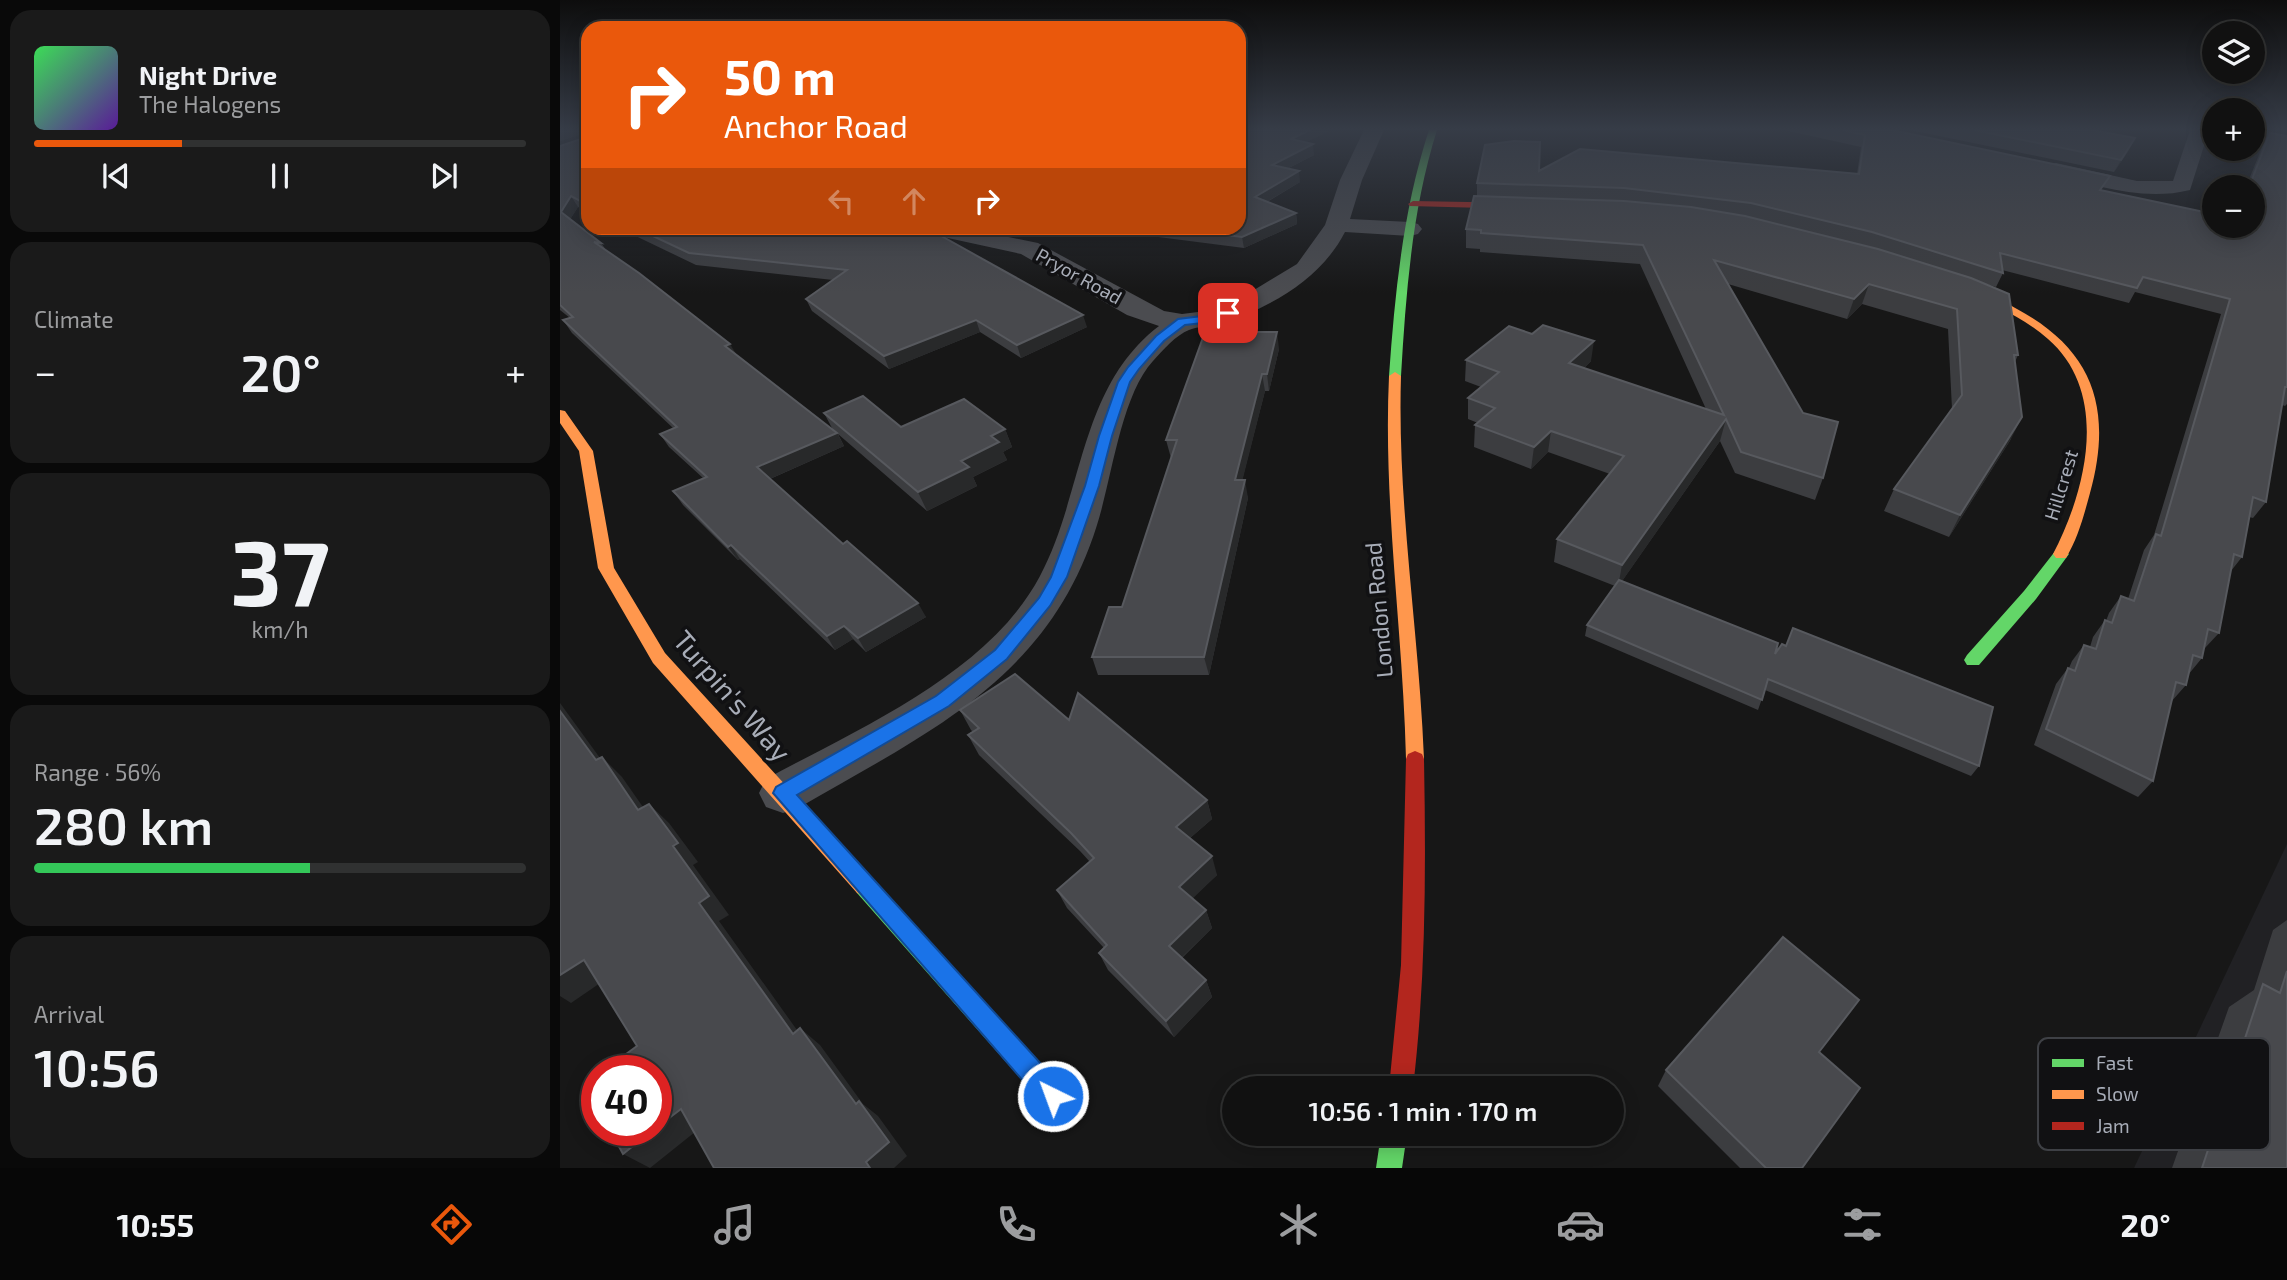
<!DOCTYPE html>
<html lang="en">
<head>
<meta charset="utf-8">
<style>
  :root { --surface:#111; --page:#1a1a1a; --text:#f1f3f6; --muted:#9c9d9f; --line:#303131; --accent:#ea580c }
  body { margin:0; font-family:"Exo 2",sans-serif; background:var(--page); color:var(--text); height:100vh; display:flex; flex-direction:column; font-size:26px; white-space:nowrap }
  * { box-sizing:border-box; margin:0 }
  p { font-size:23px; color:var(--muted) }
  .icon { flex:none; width:38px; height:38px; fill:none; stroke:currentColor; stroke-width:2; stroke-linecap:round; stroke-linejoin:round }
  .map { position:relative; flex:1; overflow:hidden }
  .side { display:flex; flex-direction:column; gap:10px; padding:10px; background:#090909; width:560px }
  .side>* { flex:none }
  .hud { position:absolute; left:21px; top:21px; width:665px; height:214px; border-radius:21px; box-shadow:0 4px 18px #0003,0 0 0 2px var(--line); background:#ea580c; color:#fff; overflow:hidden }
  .controls { position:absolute; left:1642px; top:21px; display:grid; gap:14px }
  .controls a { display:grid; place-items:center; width:63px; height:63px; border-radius:50%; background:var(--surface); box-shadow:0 4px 18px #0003,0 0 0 2px var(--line); font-size:35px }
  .speed { position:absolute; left:21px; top:1055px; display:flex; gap:14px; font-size:35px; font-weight:700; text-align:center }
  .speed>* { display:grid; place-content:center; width:91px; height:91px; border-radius:50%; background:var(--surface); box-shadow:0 4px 18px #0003,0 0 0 2px var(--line); line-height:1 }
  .speed .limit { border:10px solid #d22; background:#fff; color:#111 }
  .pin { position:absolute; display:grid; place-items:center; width:60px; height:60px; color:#fff; margin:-30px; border-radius:14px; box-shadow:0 4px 10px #0006 }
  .me { position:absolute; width:77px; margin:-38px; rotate:318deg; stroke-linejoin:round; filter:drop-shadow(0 0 5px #0008) }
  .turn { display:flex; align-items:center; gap:24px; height:147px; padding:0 28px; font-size:32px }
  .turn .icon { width:91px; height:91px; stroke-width:2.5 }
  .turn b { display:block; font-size:49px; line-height:60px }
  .lanes { display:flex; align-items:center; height:66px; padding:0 28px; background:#0003; justify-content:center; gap:35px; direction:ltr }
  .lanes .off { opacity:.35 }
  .big { font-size:52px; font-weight:600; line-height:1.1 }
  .side .widget { flex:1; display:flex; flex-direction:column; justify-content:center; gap:10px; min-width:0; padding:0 24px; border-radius:21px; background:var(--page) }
  .side .dial { align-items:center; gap:0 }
  .dial b { font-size:91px; line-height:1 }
  .song { display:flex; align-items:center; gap:21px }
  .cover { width:84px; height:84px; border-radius:10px; background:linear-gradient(135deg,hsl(130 70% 55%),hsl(270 70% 35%)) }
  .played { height:7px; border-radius:4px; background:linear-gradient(90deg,var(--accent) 30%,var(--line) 30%) }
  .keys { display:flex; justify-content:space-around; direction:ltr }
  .heat { display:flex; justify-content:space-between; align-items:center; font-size:38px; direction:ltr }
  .charge { height:10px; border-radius:5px; background:linear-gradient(90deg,#34c759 56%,var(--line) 0) }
  .trip { position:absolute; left:662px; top:1076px; width:402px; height:70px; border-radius:35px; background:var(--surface); box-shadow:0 4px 18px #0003,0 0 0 2px var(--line); font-weight:600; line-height:70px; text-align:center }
  .tabs { display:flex; height:112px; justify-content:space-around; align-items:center; background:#070707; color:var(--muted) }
  .tabs .icon { width:49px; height:49px }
  .tabs .current { color:var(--accent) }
  .tabs b { font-size:32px; color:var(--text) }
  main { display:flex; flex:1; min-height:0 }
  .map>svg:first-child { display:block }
</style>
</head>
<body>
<main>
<section class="side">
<div class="widget">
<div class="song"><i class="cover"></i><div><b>Night Drive</b><p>The Halogens</p></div></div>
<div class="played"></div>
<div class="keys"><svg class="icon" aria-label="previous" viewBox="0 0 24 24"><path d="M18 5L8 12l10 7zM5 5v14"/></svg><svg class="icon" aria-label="pause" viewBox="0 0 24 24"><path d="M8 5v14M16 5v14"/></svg><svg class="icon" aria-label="next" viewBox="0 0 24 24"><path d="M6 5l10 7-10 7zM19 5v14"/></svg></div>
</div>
<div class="widget"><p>Climate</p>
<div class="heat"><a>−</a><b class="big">20°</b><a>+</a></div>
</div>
<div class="widget dial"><b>37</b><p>km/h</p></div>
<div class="widget"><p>Range · 56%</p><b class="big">280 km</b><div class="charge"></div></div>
<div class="widget"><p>Arrival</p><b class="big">10:56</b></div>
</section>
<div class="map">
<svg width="1727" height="1168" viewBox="0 0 1727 1168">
  <rect width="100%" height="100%" fill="#171717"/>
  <path fill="#212124" d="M1727 844V1168H1574L1718 863Z"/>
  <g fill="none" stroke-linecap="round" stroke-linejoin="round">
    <g fill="#4b4c50" fill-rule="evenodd">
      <path d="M804 130H824L802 180 790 219 850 222 858 224 862 229 858 234 850 236 785 232C761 279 710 308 660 324 651 327 638 326 629 330 616 335 603 350 593 361 561 396 552 478 537 525 489 679 369 732 240 807L223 813 206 807 199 793 206 779C299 728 428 674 480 576 524 493 519 387 599 326L567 315 461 254 365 233 362 228H405L478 243 604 311 622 314 646 311 694 290 737 264 765 225 780 180Z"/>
      <path d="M1630 130H1649L1630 190C1582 202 1535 185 1489 173L1486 169 1489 165 1496 163 1577 181H1613Z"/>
    </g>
    <g fill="#63d668" fill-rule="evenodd">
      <path d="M869 130H877C852 210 846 292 841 376L835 380 829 376C835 292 843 210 869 130Z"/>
      <path d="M1501 549 1509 554 1476 599 1419 665H1407L1404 660 1407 655 1464 591 1496 550Z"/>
      <path d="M304 876 311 879 502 1087 505 1096 502 1105 493 1108 484 1105 297 893 294 886 297 879Z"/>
      <path d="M821 1134H847L842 1168H816Z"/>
    </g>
    <g fill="#ff974d" fill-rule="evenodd">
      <path d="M1398 285C1413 283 1443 301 1457 309 1534 350 1553 410 1530 493 1524 515 1518 538 1506 558H1496L1493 554C1527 489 1550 393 1488 339 1462 316 1429 303 1398 289Z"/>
      <path d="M835 372 841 376C837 504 859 631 864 759L862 764 855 767 848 764 846 759C843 631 823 504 829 376Z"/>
      <path d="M0 410 5 411 33 451 54 568 105 653 311 879 314 886 311 893 304 896 297 893 93 663 38 568 19 451 0 423Z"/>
    </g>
    <g fill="#b3261e" fill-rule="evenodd">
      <path d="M853 201 963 203 968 206 963 209 850 206 848 204Z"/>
      <path d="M855 751 862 754 864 759C866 869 866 978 853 1088H829L841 965 846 759 848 754Z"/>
    </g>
  </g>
  <g fill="#3c3d40" fill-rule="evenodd">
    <path d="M0 130H28V212L18 207 10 219 41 243 46 250 177 356 273 430 264 413 341 427 445 429 452 447 443 452 447 460 413 477 417 486 367 511 278 434 284 446 210 479 366 617 306 652 293 639 275 650 180 559 178 560 123 505 113 491 143 478 109 447 100 434 113 428 12 333 3 320 10 318 0 310V146L24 138V133L0 141Z"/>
    <path d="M679 130H771L746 142 754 155 727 169 740 182 707 202 736 213 737 224 684 248 528 228H679Z"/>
    <path d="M1224 130H1332L1542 190 1692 226V187H1686L1703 145 1710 133 1727 136V404L1725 406 1722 405 1706 502 1693 518 1689 517 1682 557 1671 571 1659 633 1644 649 1642 658 1628 675 1626 685 1611 702 1593 781 1578 797 1474 745 1496 684 1508 668H1509L1512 661 1524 645 1530 647 1533 637 1545 620 1546 621 1549 613 1561 596 1568 599 1584 550 1594 535 1661 314 1575 292 1569 303 1442 270 1443 273 1436 287 1419 282 1458 355 1455 362 1451 439 1389 537 1324 511 1334 489 1392 409 1388 329 1302 304 1287 319 1168 284 1263 478 1255 500 1175 473 1160 441 1062 581 1215 654 1419 766 1411 776 1205 690 1198 710 1025 636 1027 625 1055 586 994 562 997 539 1050 474 988 452 971 469 914 447 915 425 918 423 908 419V398L921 387 905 381 906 360 1031 361 1024 368 1146 409 1080 264 920 252V249L906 248V229L1063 201 917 196V183L979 171 1297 174 1301 147ZM1188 217 1307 246 1317 249Z"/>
    <path d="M1350 130H1509L1569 150 1554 172Z"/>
    <path d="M59 228H367L527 327 461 358 420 332 329 369 252 311 246 299 273 280 136 265Z"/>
    <path d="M719 349 709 391H705L682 480 688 498 649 675H538L532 657 562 607 611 458 606 440Z"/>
    <path d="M400 710 509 720 647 800 652 819 630 838 657 875 632 898 646 910 652 928 622 958 646 980 652 997 614 1037 548 970 539 953 544 948 507 908 497 890 530 862 520 851 419 755 408 735 413 732 411 730Z"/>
    <path d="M1727 920V1168H1612L1669 1007 1694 990 1713 930Z"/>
    <path d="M1259 1052 1242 1168H1180L1098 1086 1106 1070Z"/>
  </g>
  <g fill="#28292a">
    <path d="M0 130H26L27 132 0 141Z"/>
    <path d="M750 130H771L732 149 731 139Z"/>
    <path d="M1575 138 1569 150 1554 172 1561 160Z"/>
    <path d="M753 144 754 155 713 176 712 165Z"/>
    <path d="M739 171 740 182 696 208 695 197Z"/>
    <path d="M11 196 18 207 8 223 1 212Z"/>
    <path d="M736 213 737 224 684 248 682 237Z"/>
    <path d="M1309 284 1302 304 1287 319 1294 299Z"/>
    <path d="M523 315 527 327 461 358 457 345Z"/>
    <path d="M416 320 420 332 329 369 324 356Z"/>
    <path d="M717 332 719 349 709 391 707 374Z"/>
    <path d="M1034 341 1031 361 1007 384 1009 363Z"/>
    <path d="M170 344 178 357 165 346Z"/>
    <path d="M702 374 705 391 678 498 675 480Z"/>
    <path d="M1462 417 1451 439 1389 537 1400 515Z"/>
    <path d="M1166 419 1160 441 1058 587 1062 565Z"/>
    <path d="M445 429 452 447 443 452 447 460 413 477 417 486 367 511 358 492 401 461 431 436Z"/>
    <path d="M991 431 988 452 971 469 974 447Z"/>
    <path d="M277 433 284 446 205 481 197 467Z"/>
    <path d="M685 480 688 498 649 675 644 657Z"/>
    <path d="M171 545 180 559 178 560 168 547Z"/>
    <path d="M358 603 366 617 306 652 298 638Z"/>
    <path d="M284 626 293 639 275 650 267 636Z"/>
    <path d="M0 703 56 780 36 760 0 711Z"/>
    <path d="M42 757 62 777 99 830 78 810Z"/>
    <path d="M647 800 652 819 622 845 616 827Z"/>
    <path d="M89 804 109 823 138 862 133 865 169 915 159 921 252 1051 233 1034 139 903 113 846Z"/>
    <path d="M652 856 657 875 626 905 619 887Z"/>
    <path d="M646 910 652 928 616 963 609 946Z"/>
    <path d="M24 960 49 977 11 1003 0 996V975Z"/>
    <path d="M646 980 652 997 614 1037 606 1021Z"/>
    <path d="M240 1028 260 1045 303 1104 318 1116 347 1156 334 1168H310L306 1162 296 1104Z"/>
    <path d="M121 1109 145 1124 90 1168 63 1154 93 1130H96V1128Z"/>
  </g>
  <g fill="#48494d" stroke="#57595e" stroke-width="2">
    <path d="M24 130H28V205L11 196 1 212 41 243 34 242 79 273 170 344 165 346 277 433 197 467 283 544 287 541 358 603 298 638 284 626 267 636 171 545 168 547 113 491 147 477 100 434 117 427 3 320 13 317 0 305V146L24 138Z"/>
    <path d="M679 130H750L731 139 753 144 712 165 739 171 695 197 736 213 682 237 613 228H679Z"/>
    <path d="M1282 130H1332L1550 176 1540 190 1654 214V226H1692V187H1689L1710 133 1727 136V387H1725L1706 502 1693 497 1682 557 1674 554 1659 633 1648 629 1642 658 1633 655 1626 685 1616 682 1593 781 1486 729 1508 668 1515 671 1524 645 1536 649 1545 620 1552 623 1561 596 1574 601 1596 534 1601 536 1670 299 1583 277 1577 288 1440 253 1443 273 1312 232 1191 203 1064 188 917 183 925 145 954 141 980 142 979 171 1020 149 1299 174 1305 135Z"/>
    <path d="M1414 130H1532L1575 138 1561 160Z"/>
    <path d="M914 196 1064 201 1131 207 1185 216 1318 249 1411 278 1449 294 1458 355H1454L1462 417 1400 515 1334 489 1402 395 1397 309 1309 284 1294 299 1154 260 1243 413 1278 422 1263 478 1181 452 1166 419 1062 565 997 539 1064 456 991 431 974 447 915 425 935 408 908 398 939 372 906 360 949 326 972 334 983 325 1034 341 1009 363 1164 415 1083 245 921 233V230L906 229Z"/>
    <path d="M76 228H367L523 315 457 345 416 320 324 356 246 299 287 270 129 253Z"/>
    <path d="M645 332H717L707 374H702L675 480H685L644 657H532L549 607H562L617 440H606Z"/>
    <path d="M303 396 341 427 404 399 445 429 431 436 439 442 401 461 409 467 358 492 264 413Z"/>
    <path d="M1059 580 1218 643 1215 654 1222 644 1226 646 1233 628 1433 707 1419 766 1208 679 1202 700 1027 625Z"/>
    <path d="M455 674 509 720 518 693 647 800 616 827 652 856 619 887 646 910 609 946 646 980 606 1021 539 953 547 945 497 890 534 858 511 833 408 735 419 728 400 710Z"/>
    <path d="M0 711 36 760 42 757 78 810 89 804 118 843 113 846 149 896 139 903 233 1034 240 1028 296 1104 299 1101 329 1142 306 1162 310 1168H154L121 1109 96 1128V1071H43L77 1046 24 960 0 975Z"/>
    <path d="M1223 937 1299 1000 1259 1052 1300 1088 1242 1168H1206L1106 1070Z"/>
    <path d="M1727 971V1168H1642L1703 984 1720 993Z"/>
    <path d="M37 1076V1105L25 1084Z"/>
    <path d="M50 1130H93L63 1154Z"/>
  </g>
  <linearGradient id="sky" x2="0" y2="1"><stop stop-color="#0d0d0d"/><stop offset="0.44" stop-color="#363c47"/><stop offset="1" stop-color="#363c47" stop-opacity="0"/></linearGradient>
  <rect width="1727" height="293" fill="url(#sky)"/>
  <path fill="#1a73e8" stroke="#114b97" stroke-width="2" d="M668 309 674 313 672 315 652 322 625 325 604 341 579 369 570 382 552 436 539 486 507 577 490 606 447 659 389 706 237 795 502 1087 505 1096 502 1105 493 1108 484 1105 213 793 216 787 376 696 435 650 479 598 491 577 525 486 539 436 558 382 568 367 596 336 618 319 650 315Z"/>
  <g text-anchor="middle" stroke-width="7" stroke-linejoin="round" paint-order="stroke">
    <g font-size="19" fill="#a8adb8" stroke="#111113">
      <text transform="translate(519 276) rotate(29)" y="7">Pryor Road</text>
      <text transform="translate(1501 485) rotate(-73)" y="7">Hillcrest</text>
    </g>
    <g font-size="23" fill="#a8adb8" stroke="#111113">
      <text transform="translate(819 610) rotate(-95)" y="8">London Road</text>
    </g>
    <g font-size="28" fill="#a8adb8" stroke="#111113">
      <text transform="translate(172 696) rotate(49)" y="10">Turpin's Way</text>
    </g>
  </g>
  <rect x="1478" y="1038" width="232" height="112" rx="10" fill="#111113" stroke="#3e4045" stroke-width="2"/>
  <rect x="1492" y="1059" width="32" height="8" fill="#63d668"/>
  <rect x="1492" y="1090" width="32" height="9" fill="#ff974d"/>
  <rect x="1492" y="1122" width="32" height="8" fill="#b3261e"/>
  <g font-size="19" fill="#a8adb8">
    <text x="1536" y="1070">Fast</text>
    <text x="1536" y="1101">Slow</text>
    <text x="1536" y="1133">Jam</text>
  </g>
</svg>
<div class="controls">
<a><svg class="icon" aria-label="layers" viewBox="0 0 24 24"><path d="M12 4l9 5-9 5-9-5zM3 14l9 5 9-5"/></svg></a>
<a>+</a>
<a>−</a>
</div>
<div class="speed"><div class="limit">40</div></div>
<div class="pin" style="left:668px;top:313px;background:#d93025"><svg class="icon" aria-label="arrive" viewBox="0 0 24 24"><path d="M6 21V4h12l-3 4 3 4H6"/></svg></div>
<svg class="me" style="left:493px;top:1096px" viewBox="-20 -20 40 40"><circle r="17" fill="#1a73e8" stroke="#fff" stroke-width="3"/><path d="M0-11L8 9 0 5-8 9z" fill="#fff"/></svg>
<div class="trip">10:56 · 1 min · 170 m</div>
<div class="hud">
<div class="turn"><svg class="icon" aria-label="right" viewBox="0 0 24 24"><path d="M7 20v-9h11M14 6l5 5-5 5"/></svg><div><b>50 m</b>Anchor Road</div></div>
<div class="lanes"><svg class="icon off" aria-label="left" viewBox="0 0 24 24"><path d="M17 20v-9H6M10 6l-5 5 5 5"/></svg><svg class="icon off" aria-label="ahead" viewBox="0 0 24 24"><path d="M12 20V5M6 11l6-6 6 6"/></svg><svg class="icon" aria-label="right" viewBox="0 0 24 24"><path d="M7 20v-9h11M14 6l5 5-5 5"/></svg></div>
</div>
</div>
</main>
<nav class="tabs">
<b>10:55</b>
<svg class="icon current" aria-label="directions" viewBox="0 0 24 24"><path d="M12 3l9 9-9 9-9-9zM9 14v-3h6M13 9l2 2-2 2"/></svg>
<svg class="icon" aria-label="music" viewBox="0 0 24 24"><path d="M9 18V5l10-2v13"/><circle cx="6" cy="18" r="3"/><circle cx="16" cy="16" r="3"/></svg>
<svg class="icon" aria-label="phone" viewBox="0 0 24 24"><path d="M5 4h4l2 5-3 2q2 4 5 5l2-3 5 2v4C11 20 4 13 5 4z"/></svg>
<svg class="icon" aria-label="climate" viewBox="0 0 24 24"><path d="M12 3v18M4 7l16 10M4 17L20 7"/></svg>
<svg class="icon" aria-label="car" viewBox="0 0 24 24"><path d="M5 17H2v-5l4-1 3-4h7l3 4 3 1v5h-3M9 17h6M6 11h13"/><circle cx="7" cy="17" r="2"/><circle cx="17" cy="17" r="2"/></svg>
<svg class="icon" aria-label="filters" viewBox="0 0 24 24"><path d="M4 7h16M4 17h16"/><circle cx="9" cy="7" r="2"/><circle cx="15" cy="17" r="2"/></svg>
<b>20°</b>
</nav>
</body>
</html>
